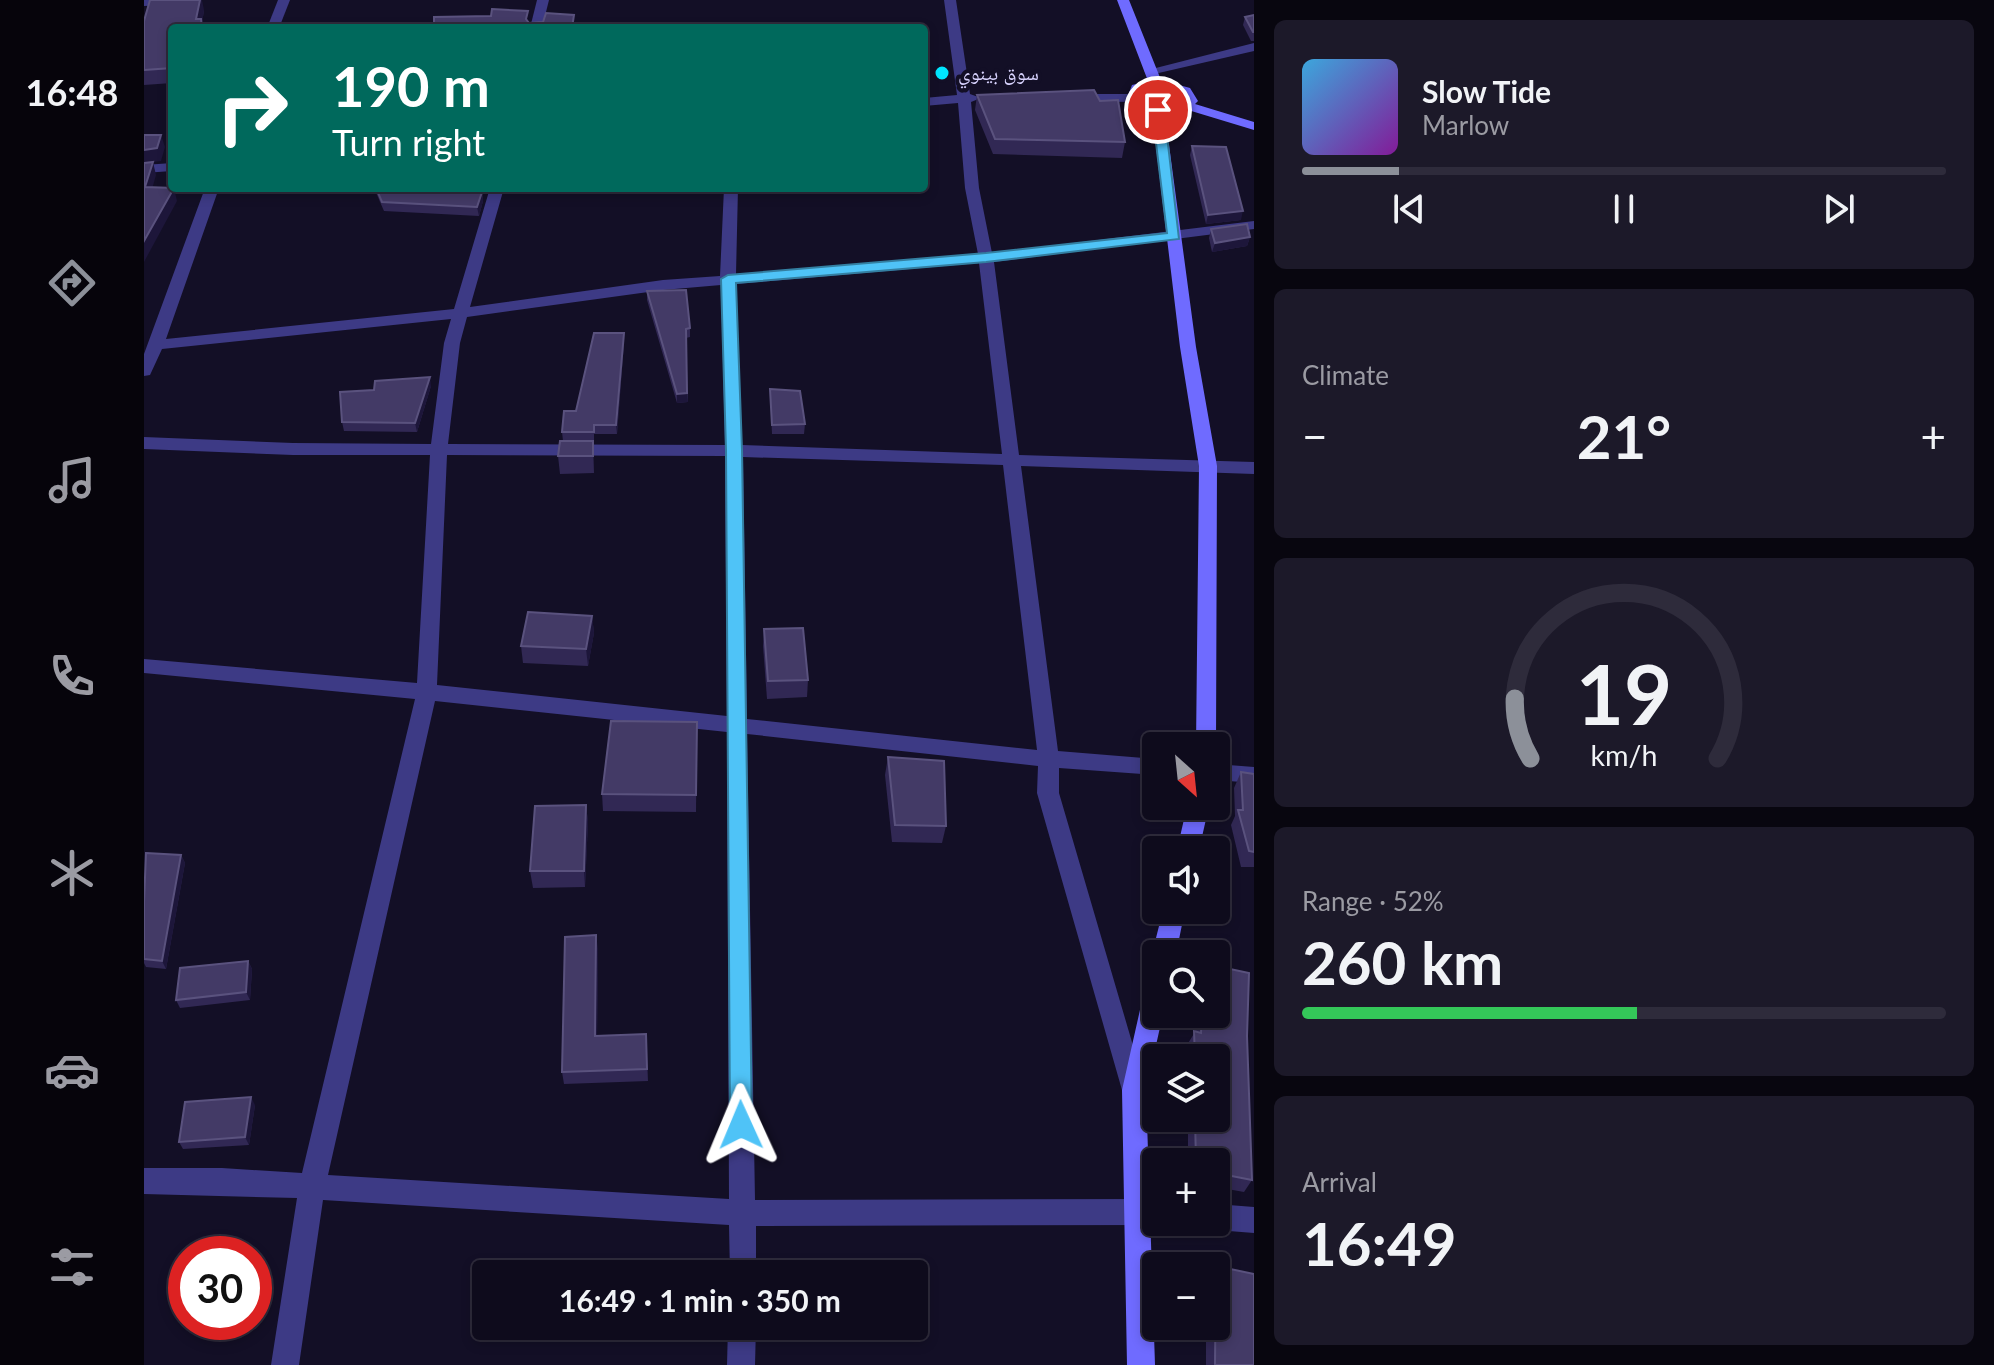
<!DOCTYPE html>
<html lang="en">
<head>
<meta charset="utf-8">
<style>
  :root { --surface:#0e0b1c; --page:#1c1929; --text:#f1f3f6; --muted:#9b9ba3; --line:#2e2b3b; --accent:#8c9099 }
  body { margin:0; font-family:Lato,"Noto Naskh Arabic",sans-serif; background:var(--page); color:var(--text); height:100vh; display:flex; flex-direction:column; font-size:30px; white-space:nowrap }
  * { box-sizing:border-box; margin:0 }
  p { font-size:26px; color:var(--muted) }
  .icon { flex:none; width:44px; height:44px; fill:none; stroke:currentColor; stroke-width:2; stroke-linecap:round; stroke-linejoin:round }
  .map { position:relative; flex:1; overflow:hidden }
  .drawer { display:flex; flex-direction:column; gap:20px; padding:20px; background:#08060f; width:740px }
  .drawer>* { flex:none }
  .hud { position:absolute; left:24px; top:24px; width:760px; height:168px; border-radius:8px; box-shadow:0 4px 12px #0003,0 0 0 2px var(--line); background:#00695c; color:#fff; overflow:hidden }
  .needle { width:52px; rotate:153deg }
  .controls { position:absolute; left:998px; top:732px; display:grid; gap:16px }
  .controls a { display:grid; place-items:center; width:88px; height:88px; border-radius:8px; background:var(--surface); box-shadow:0 4px 12px #0003,0 0 0 2px var(--line); font-size:40px }
  .speed { position:absolute; left:24px; top:1236px; display:flex; gap:16px; font-size:40px; font-weight:700; text-align:center }
  .speed>* { display:grid; place-content:center; width:104px; height:104px; border-radius:50%; background:var(--surface); box-shadow:0 4px 12px #0003,0 0 0 2px var(--line); line-height:1 }
  .speed .limit { border:12px solid #d22; background:#fff; color:#111 }
  .pin { position:absolute; display:grid; place-items:center; width:68px; height:68px; color:#fff; margin:-34px; border:4px solid #fff; border-radius:50%; box-shadow:0 2px 8px #0007 }
  .me { position:absolute; width:88px; margin:-44px; rotate:359deg; stroke-linejoin:round; filter:drop-shadow(0 0 6px #0008) }
  .turn { display:flex; align-items:center; gap:28px; height:168px; padding:0 32px; font-size:36px }
  .turn .icon { width:104px; height:104px; stroke-width:2.5 }
  .turn b { display:block; font-size:56px; line-height:68px }
  .big { font-size:60px; font-weight:700; line-height:1.1 }
  .drawer .card { flex:1; display:flex; flex-direction:column; justify-content:center; gap:12px; min-width:0; padding:0 28px; border-radius:12px; background:var(--page) }
  .drawer .dial { align-items:center; gap:0 }
  .dial svg { height:208px; overflow:visible; fill:none; stroke:var(--line); stroke-width:7; stroke-linecap:round; text-anchor:middle }
  .dial text { fill:var(--text); stroke:none }
  .song { display:flex; align-items:center; gap:24px }
  .cover { width:96px; height:96px; border-radius:12px; background:linear-gradient(135deg,hsl(200 70% 55%),hsl(290 70% 35%)) }
  .played { height:8px; border-radius:4px; background:linear-gradient(90deg,var(--accent) 15%,var(--line) 15%) }
  .keys { display:flex; justify-content:space-around; direction:ltr }
  .heat { display:flex; justify-content:space-between; align-items:center; font-size:44px; direction:ltr }
  .charge { height:12px; border-radius:6px; background:linear-gradient(90deg,#34c759 52%,var(--line) 0) }
  .trip { position:absolute; left:328px; top:1260px; width:456px; height:80px; border-radius:8px; background:var(--surface); box-shadow:0 4px 12px #0003,0 0 0 2px var(--line); font-weight:700; line-height:80px; text-align:center }
  main { display:flex; flex:1; min-height:0 }
  .menu { display:flex; flex-direction:column; width:144px; justify-content:space-around; align-items:center; background:#06040b; color:var(--muted) }
  .menu .icon { width:56px; height:56px }
  .menu .active { color:var(--accent) }
  .menu b { font-size:36px; color:var(--text) }
  .map>svg:first-child { display:block }
</style>
</head>
<body>
<main>
<nav class="menu">
<b>16:48</b>
<svg class="icon active" aria-label="directions" viewBox="0 0 24 24"><path d="M12 3l9 9-9 9-9-9zM9 14v-3h6M13 9l2 2-2 2"/></svg>
<svg class="icon" aria-label="music" viewBox="0 0 24 24"><path d="M9 18V5l10-2v13"/><circle cx="6" cy="18" r="3"/><circle cx="16" cy="16" r="3"/></svg>
<svg class="icon" aria-label="phone" viewBox="0 0 24 24"><path d="M5 4h4l2 5-3 2q2 4 5 5l2-3 5 2v4C11 20 4 13 5 4z"/></svg>
<svg class="icon" aria-label="climate" viewBox="0 0 24 24"><path d="M12 3v18M4 7l16 10M4 17L20 7"/></svg>
<svg class="icon" aria-label="car" viewBox="0 0 24 24"><path d="M5 17H2v-5l4-1 3-4h7l3 4 3 1v5h-3M9 17h6M6 11h13"/><circle cx="7" cy="17" r="2"/><circle cx="17" cy="17" r="2"/></svg>
<svg class="icon" aria-label="filters" viewBox="0 0 24 24"><path d="M4 7h16M4 17h16"/><circle cx="9" cy="7" r="2"/><circle cx="15" cy="17" r="2"/></svg>
</nav>
<div class="map">
<svg width="1110" height="1365" viewBox="0 0 1110 1365">
  <rect width="100%" height="100%" fill="#130f26"/>
  <g fill="none" stroke-linecap="round" stroke-linejoin="round">
    <g fill="#3d3a85" fill-rule="evenodd">
      <path d="M0 0H43L37 4 0 6Z"/>
      <path d="M134 0H146L135 28H123Z"/>
      <path d="M393 0H405L398 28H386Z"/>
      <path d="M800 0H812L826 94 837 98 827 102 835 188 848 253 1110 221V229L850 262 875 455 1110 462V474L877 466 914 751 1012 759V775L915 768V793L1002 1090 999 1098 990 1102 981 1098 978 1090 893 793 894 766 603 734 611 1200 1012 1199V1222H1019L1012 1225 612 1226V1274H586L585 1225 179 1200 155 1365H127L153 1198 0 1194V1168H78L158 1173 271 699 0 673V659L273 683 286 455H149L0 449V437L149 443 287 444 300 343 307 319 18 349 6 375 0 376V354L61 188H75L22 339 310 309 346 188H360L326 307 519 280 576 276 580 188H594L592 274 834 254 821 188 814 103 780 106V98L813 95ZM835 263 858 454 598 445 592 284ZM577 285 581 445 304 444 316 343 323 317 519 290ZM303 455 581 456 583 716 293 685ZM599 457 859 465 893 750 603 719ZM291 701 583 732 585 1199 184 1175Z"/>
      <path d="M1110 43V51L1006 75 1000 71Z"/>
      <path d="M930 94H990L997 98 990 102 925 101 923 98Z"/>
      <path d="M28 163V171L0 173V165Z"/>
      <path d="M1072 764 1110 767V783L1072 780Z"/>
      <path d="M1072 1204 1110 1207V1233L1072 1230 1063 1226 1061 1222H1072Z"/>
      <path d="M584 1326H612L611 1365H583Z"/>
    </g>
    <g fill="#6f6bff" fill-rule="evenodd">
      <path d="M973 0H985L1017 80 1046 88 1054 101 1051 104 1110 122V130L1044 110 1021 115 1052 347 1073 466 1072 747 1052 746 1055 466 1036 347 1008 113 991 106 983 98 988 85 1004 81ZM1011 87 1036 94 1040 101C1026 111 1010 107 997 97L999 90Z"/>
      <path d="M1043 806H1065L1055 850H1033Z"/>
      <path d="M1019 910H1041L1032 954H1012V961L1008 954Z"/>
      <path d="M1012 981V1014H1019L1002 1090 1011 1365H983L978 1090 1000 992 1004 985Z"/>
    </g>
  </g>
  <g fill="#312854">
    <path d="M60 10 58 23 59 28H28V83L0 85V21Z"/>
    <path d="M1110 15V41H1107L1099 25 1101 17Z"/>
    <path d="M833 95 956 101 981 142 978 158 849 154 831 110Z"/>
    <path d="M1048 146 1097 220 1062 224 1046 155Z"/>
    <path d="M230 188H338L339 201 335 216 240 211Z"/>
    <path d="M1067 229 1106 237 1103 246 1068 252 1065 238Z"/>
    <path d="M503 291 546 328V337L542 338 544 402 533 403 503 300Z"/>
    <path d="M480 333V343L473 434H450V442H449L450 473 416 474 414 456 419 441 418 432Z"/>
    <path d="M287 386 273 432 200 431 198 422Z"/>
    <path d="M626 389 661 424 660 434H628Z"/>
    <path d="M448 616 450 633 444 666 379 663 377 646Z"/>
    <path d="M620 629 664 680 663 697 623 699 619 646Z"/>
    <path d="M553 722 552 812 459 811 458 794Z"/>
    <path d="M744 757 802 826 798 843 748 842 741 775Z"/>
    <path d="M1097 772 1110 774V867H1097L1087 825 1091 816 1090 788Z"/>
    <path d="M442 805 444 822 441 887 389 888 386 871Z"/>
    <path d="M37 855 41 863 22 969 2 967 0 963V902Z"/>
    <path d="M454 948 453 1036 502 1034 504 1081 420 1084 418 1072Z"/>
    <path d="M104 961 108 969 106 1000 36 1008 32 1000Z"/>
    <path d="M1052 1014H1072L1103 1036 1108 1180 1100 1192 1072 1187V1162H1044V1118H1072V1058H1043V1045L1051 1032Z"/>
    <path d="M111 1105 105 1145 39 1149 35 1142Z"/>
    <path d="M1062 1326H1072L1110 1365H1062Z"/>
  </g>
  <g fill="#1d163a">
    <path d="M56 0H58L60 10 58 23 59 28H58L52 19Z"/>
    <path d="M17 135 21 147 17 161 0 163V150Z"/>
    <path d="M9 162 12 175 5 200 1 187Z"/>
    <path d="M30 188 33 201 0 262V241Z"/>
    <path d="M338 192 339 201 335 216 333 207Z"/>
    <path d="M1099 211 1097 220 1062 224 1064 215Z"/>
    <path d="M1106 237 1103 246 1068 252 1071 243Z"/>
    <path d="M480 333V343L473 434 472 425Z"/>
    <path d="M286 377 287 386 273 432 271 423Z"/>
    <path d="M543 393 544 402 533 403V394Z"/>
    <path d="M448 616 450 633 444 666 442 649Z"/>
    <path d="M442 805 444 822 441 887 440 871Z"/>
    <path d="M37 855 41 863 22 969 18 961Z"/>
    <path d="M452 935 454 948 453 1048 451 1036Z"/>
    <path d="M104 961 108 969 106 1000 102 992Z"/>
    <path d="M107 1097 111 1105 105 1145 101 1137Z"/>
  </g>
  <g fill="#433a66" stroke="#5a527e" stroke-width="2">
    <path d="M6 0H56L52 19H57L58 28H28V68L0 70V21Z"/>
    <path d="M348 9 384 11 382 19 385 23 399 22 402 13 430 15 428 28H290V17L347 16Z"/>
    <path d="M1110 15V32H1109L1101 17Z"/>
    <path d="M950 90 956 101 974 100 981 142 851 139 833 95Z"/>
    <path d="M0 135H17L13 148 0 150Z"/>
    <path d="M1048 146 1082 147 1099 211 1064 215Z"/>
    <path d="M9 162 1 187 30 188 0 241V163Z"/>
    <path d="M232 188H338V192L333 207 238 202Z"/>
    <path d="M1103 224 1106 237 1071 243 1067 229Z"/>
    <path d="M542 290 546 328 542 329 543 393 533 394 503 291Z"/>
    <path d="M450 333H480L472 425H450V432H418L420 411H432Z"/>
    <path d="M286 377 271 423 198 422 196 392 230 390 231 381Z"/>
    <path d="M626 389 656 391 661 424 628 425Z"/>
    <path d="M416 441H449V456H414Z"/>
    <path d="M384 612 448 616 442 649 377 646Z"/>
    <path d="M659 628 664 680 624 681 620 629Z"/>
    <path d="M467 721 553 722 552 795 458 794Z"/>
    <path d="M744 757 800 761 802 826 751 825Z"/>
    <path d="M1097 772 1110 774V852L1105 851 1094 810H1099Z"/>
    <path d="M442 805 440 871H386L391 806Z"/>
    <path d="M2 853 37 855 18 961 0 959V902Z"/>
    <path d="M452 935 451 1036 502 1034 503 1069 418 1072 421 937Z"/>
    <path d="M104 961 102 992 32 1000 36 968Z"/>
    <path d="M1072 966 1105 973 1103 1036 1108 1180 1072 1173V1162H1052L1051 1118H1072V1058H1051L1050 1031 1057 1033 1058 1014H1072Z"/>
    <path d="M107 1097 101 1137 35 1142 41 1102Z"/>
    <path d="M1072 1266 1110 1274V1365H1071Z"/>
  </g>
  <path fill="#4fc3f7" stroke="#337fa1" stroke-width="2" d="M1014 107 1020 110 1035 239 842 262 592 283 598 450 608 1125 605 1133 597 1136 589 1133 586 1125 582 450 577 279 584 275 842 253 1023 233 1008 110Z"/>
  <circle fill="#00e5ff" stroke="#130f26" stroke-width="3" cx="798" cy="73" r="8"/>
  <g text-anchor="middle" stroke-width="8" stroke-linejoin="round" paint-order="stroke">
    <g font-size="20" fill="#d9d4ff" stroke="#130f26" text-anchor="start">
      <text x="814" y="80">سوق بينوي</text>
    </g>
  </g>
</svg>
<div class="controls">
<a><svg class="needle" viewBox="-14 -14 28 28"><path d="M0-13l5 13h-10z" fill="#e53935"/><path d="M0 13l5-13h-10z" fill="#9b9ba3"/></svg></a>
<a><svg class="icon" aria-label="sound" viewBox="0 0 24 24"><path d="M4 9h4l5-4v14l-5-4H4zM17 9q2 3 0 6"/></svg></a>
<a><svg class="icon" aria-label="search" viewBox="0 0 24 24"><circle cx="10" cy="10" r="6"/><path d="M15 15l6 6"/></svg></a>
<a><svg class="icon" aria-label="layers" viewBox="0 0 24 24"><path d="M12 4l9 5-9 5-9-5zM3 14l9 5 9-5"/></svg></a>
<a>+</a>
<a>−</a>
</div>
<div class="speed"><div class="limit">30</div></div>
<div class="pin" style="left:1014px;top:110px;background:#d93025"><svg class="icon" aria-label="arrive" viewBox="0 0 24 24"><path d="M6 21V4h12l-3 4 3 4H6"/></svg></div>
<svg class="me" style="left:597px;top:1125px" viewBox="-20 -20 40 40"><path d="M0-17L14 15 0 8-14 15z" fill="#4fc3f7" stroke="#fff" stroke-width="4"/></svg>
<div class="trip">16:49 · 1 min · 350 m</div>
<div class="hud">
<div class="turn"><svg class="icon" aria-label="right" viewBox="0 0 24 24"><path d="M7 20v-9h11M14 6l5 5-5 5"/></svg><div><b>190 m</b>Turn right</div></div>
</div>
</div>
<section class="drawer">
<div class="card">
<div class="song"><i class="cover"></i><div><b>Slow Tide</b><p>Marlow</p></div></div>
<div class="played"></div>
<div class="keys"><svg class="icon" aria-label="previous" viewBox="0 0 24 24"><path d="M18 5L8 12l10 7zM5 5v14"/></svg><svg class="icon" aria-label="pause" viewBox="0 0 24 24"><path d="M8 5v14M16 5v14"/></svg><svg class="icon" aria-label="next" viewBox="0 0 24 24"><path d="M6 5l10 7-10 7zM19 5v14"/></svg></div>
</div>
<div class="card"><p>Climate</p>
<div class="heat"><a>−</a><b class="big">21°</b><a>+</a></div>
</div>
<div class="card dial"><svg viewBox="0 0 100 80">
<path d="M14 69A42 42 0 1 1 86 69"/>
<path d="M14 69A42 42 0 0 1 8 46" stroke="#8c9099"/>
<text x="50" y="56" font-size="32" font-weight="700">19</text>
<text x="50" y="72" font-size="11">km/h</text>
</svg></div>
<div class="card"><p>Range · 52%</p><b class="big">260 km</b><div class="charge"></div></div>
<div class="card"><p>Arrival</p><b class="big">16:49</b></div>
</section>
</main>
</body>
</html>
